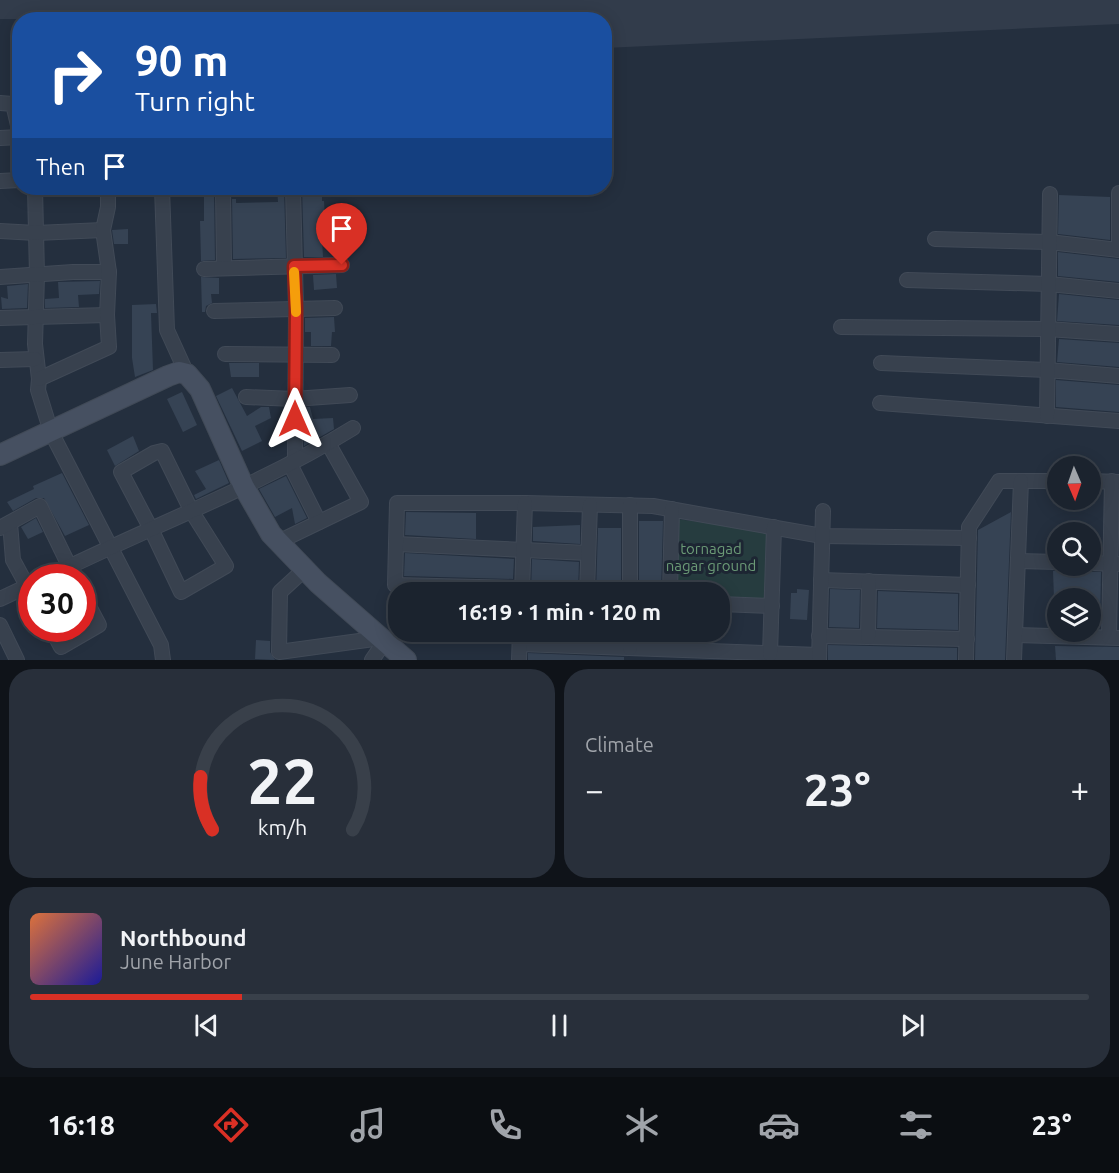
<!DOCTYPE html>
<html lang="en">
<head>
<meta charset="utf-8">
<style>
  :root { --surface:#1b232e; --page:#282f3a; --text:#f1f3f6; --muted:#a0a4aa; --line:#39404a; --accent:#d93025 }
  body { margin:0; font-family:Ubuntu,sans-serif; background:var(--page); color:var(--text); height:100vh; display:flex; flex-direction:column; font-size:22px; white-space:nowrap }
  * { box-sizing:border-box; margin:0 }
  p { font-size:20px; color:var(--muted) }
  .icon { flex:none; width:33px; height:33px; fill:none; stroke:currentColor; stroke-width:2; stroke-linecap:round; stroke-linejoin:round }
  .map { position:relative; height:660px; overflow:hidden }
  .panel { display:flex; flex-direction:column; gap:9px; padding:9px; background:#0f1319; flex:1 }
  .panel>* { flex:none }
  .top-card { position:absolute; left:12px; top:12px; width:600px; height:183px; border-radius:24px; box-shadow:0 3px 15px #0003,0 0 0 2px var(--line); background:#1a4fa0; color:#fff; overflow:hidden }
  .needle { width:39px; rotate:178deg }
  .controls { position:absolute; left:1047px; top:456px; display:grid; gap:12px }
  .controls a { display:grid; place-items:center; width:54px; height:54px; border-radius:50%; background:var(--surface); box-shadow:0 3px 15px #0003,0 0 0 2px var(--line); font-size:30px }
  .speed { position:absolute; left:18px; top:564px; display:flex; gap:12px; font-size:30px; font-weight:700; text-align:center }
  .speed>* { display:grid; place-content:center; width:78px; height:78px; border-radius:50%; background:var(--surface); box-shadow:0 3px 15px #0003,0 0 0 2px var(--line); line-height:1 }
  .speed .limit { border:9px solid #d22; background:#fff; color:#111 }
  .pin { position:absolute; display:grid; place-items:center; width:51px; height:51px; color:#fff; margin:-62px -26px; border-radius:50% 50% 50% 0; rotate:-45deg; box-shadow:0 0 6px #0007 }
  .pin .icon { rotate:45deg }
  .me { position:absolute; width:66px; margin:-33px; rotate:0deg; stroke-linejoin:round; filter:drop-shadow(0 0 4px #0008) }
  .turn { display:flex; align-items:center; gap:21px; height:126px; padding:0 24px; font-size:27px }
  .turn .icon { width:78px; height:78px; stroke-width:2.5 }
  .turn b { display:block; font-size:42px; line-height:51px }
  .then { display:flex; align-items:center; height:57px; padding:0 24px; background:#0003; gap:12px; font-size:22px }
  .big { font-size:45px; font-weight:600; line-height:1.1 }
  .panel .tile { flex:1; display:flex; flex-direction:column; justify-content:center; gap:9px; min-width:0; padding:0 21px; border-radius:24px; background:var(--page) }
  .panel .dial { align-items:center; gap:0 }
  .dial svg { height:156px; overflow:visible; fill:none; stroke:var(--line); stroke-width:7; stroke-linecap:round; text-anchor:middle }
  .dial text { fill:var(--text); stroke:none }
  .song { display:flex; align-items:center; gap:18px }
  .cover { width:72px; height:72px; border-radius:9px; background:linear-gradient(135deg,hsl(20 70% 55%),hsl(240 70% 35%)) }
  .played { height:6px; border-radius:3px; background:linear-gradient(90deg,var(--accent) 20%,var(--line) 20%) }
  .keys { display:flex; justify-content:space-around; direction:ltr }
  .heat { display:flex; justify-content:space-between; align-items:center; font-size:33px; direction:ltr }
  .panel .tiles { flex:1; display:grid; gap:9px; grid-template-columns:1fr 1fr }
  .tile:last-child { grid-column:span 2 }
  .trip { position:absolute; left:388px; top:582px; width:342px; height:60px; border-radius:24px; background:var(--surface); box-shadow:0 3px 15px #0003,0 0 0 2px var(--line); font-weight:600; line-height:60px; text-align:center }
  .tabs { display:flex; height:96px; justify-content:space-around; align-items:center; background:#0b0e12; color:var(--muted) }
  .tabs .icon { width:42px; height:42px }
  .tabs .on { color:var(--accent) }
  .tabs b { font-size:27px; color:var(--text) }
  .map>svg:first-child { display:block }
</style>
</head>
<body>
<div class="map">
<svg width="1119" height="660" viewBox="0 0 1119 660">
  <rect width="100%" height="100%" fill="#242f3e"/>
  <path fill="#323c4b" d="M0 0H1119V24L605 48 604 20 0 19Z"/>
  <path fill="#263c3f" d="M677 519 768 531V601L720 600V592H675Z"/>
  <g fill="#364354">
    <path d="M277 188H284L286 258 233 259 232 199H236V203L278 202Z"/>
    <path d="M302 188H322V201H324L325 219H321L323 257H304Z"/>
    <path d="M214 190 215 260 201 261 200 221H204V191Z"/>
    <path d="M1059 195 1110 197V240L1058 234Z"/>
    <path d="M128 229V244H114L112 230Z"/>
    <path d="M1058 252 1119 259V282L1058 276Z"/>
    <path d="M336 274 337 288 314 290 313 275Z"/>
    <path d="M201 277 219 278V294H211L212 303 206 306 205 312H202Z"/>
    <path d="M100 281 99 294 78 295 79 307 45 308V299L59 298 58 282Z"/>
    <path d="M28 284 27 308 2 309 1 297 8 299 7 286Z"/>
    <path d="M1059 294 1119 300V325L1057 321Z"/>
    <path d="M156 304 157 313H151L153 370 135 377 132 358V305Z"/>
    <path d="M334 317 335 332H332L331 346H311V332H305V318Z"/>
    <path d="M1059 339 1119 343V367L1057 362Z"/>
    <path d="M229 363H259V377H231Z"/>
    <path d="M1056 380 1119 385V412L1056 407Z"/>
    <path d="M232 388 247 416 261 407H269L271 418 255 426 262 441 242 451 216 396Z"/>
    <path d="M182 392 197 425 183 432 167 399Z"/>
    <path d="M304 407H310L313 419 333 418 334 429 320 437H313V441L304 446Z"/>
    <path d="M133 436 139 451 115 466 107 450Z"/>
    <path d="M219 460 229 483 196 499 194 495 206 489 195 471Z"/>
    <path d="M62 473 89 525 65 536 44 498H36L13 511 7 502 34 489 33 486Z"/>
    <path d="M286 476 307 518 295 524 292 508 275 517 259 489Z"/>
    <path d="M406 512 476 513V539L405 535Z"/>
    <path d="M1011 512 1005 660H975L978 530Z"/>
    <path d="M36 518 43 532 28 539 21 527Z"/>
    <path d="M639 521H663L661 592H639Z"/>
    <path d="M580 525V544L533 541V527Z"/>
    <path d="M598 528H621V592H596Z"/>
    <path d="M405 553 514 559 513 579 404 576Z"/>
    <path d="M532 559 579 562 578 592H531Z"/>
    <path d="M1065 567H1082L1089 572H1101L1100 628H1090V598H1054L1053 571 1062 570Z"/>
    <path d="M797 589 809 590 807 620 790 619 791 593H797Z"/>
    <path d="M830 589 860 590 859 628 829 627Z"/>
    <path d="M878 591 958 594V630L877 628Z"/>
    <path d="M529 632H621V639L529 635Z"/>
    <path d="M256 640 270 641V652L275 660 255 659Z"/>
    <path d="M828 645 957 648V660H828Z"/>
    <path d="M1055 646 1119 647V660H1056Z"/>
    <path d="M528 653 624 657V660H528Z"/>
  </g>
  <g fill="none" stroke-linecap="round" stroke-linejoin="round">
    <defs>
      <g id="street">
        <path d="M0 103 13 104 20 134"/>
        <path d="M0 138 20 137"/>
        <path d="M0 181 20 180"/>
        <path d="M35 188 37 275 35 344 39 379 38 390 51 432 161 645 163 660"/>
        <path d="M162 188 167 330 187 374"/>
        <path d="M223 188 224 267"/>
        <path d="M293 188 296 309 295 460"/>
        <path d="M0 231 36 233 103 230"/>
        <path d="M935 239 1049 242 1119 250"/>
        <path d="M1119 250V193"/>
        <path d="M204 269 342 265"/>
        <path d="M0 277 73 272H109"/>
        <path d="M907 280 1049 284 1119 291"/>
        <path d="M214 311 335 308"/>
        <path d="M0 318 107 315"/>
        <path d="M841 327 1048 329 1119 334"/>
        <path d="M225 354 332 355"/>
        <path d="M0 360 35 359"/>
        <path d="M881 363 1047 370 1119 376"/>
        <path d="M39 379 109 347 107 315 109 272 103 230 108 207V188"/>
        <path d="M246 397 294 399 350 395"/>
        <path d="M880 403 1119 421"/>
        <path d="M1047 416 1050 194"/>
        <path d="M162 451 192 512 226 566 181 592 151 529 121 472 154 453Z"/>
        <path d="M290 464 319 522"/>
        <path d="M1090 481 1119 482"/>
        <path d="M10 523 13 560 32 595"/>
        <path d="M0 528 40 506 75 578"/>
        <path d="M278 542 361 502 328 443"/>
        <path d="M396 544 588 553"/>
        <path d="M1018 561 1058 562"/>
        <path d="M1090 563 1117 564"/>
        <path d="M305 569 280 592 279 652 381 638"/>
        <path d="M46 578C148 527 256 488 353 428"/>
        <path d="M821 580 968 585"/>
        <path d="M522 588 395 585 397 503H525L653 506 822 536 969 538"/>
        <path d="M522 592 525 503"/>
        <path d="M587 592 590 505"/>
        <path d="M630 592V505"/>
        <path d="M670 592 672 509"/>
        <path d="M0 599 32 584"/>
        <path d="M720 604 772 606"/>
        <path d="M396 620H399"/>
        <path d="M0 625 17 660"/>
        <path d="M51 628 61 647 99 625 82 593"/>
        <path d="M1015 635 1119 638"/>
        <path d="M819 636 967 639"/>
        <path d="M868 637 869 581"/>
        <path d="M1109 637 1112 481"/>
        <path d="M520 644 819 655"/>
        <path d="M630 648V632"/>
        <path d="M770 654 774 527"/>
        <path d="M372 660 385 641"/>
        <path d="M519 660 520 632"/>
        <path d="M819 660 823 511"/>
        <path d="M966 660 969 527 999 481H1058"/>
        <path d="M1014 660 1021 481"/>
      </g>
      <path id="secondary" d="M0 455 168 376 179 372 187 374 200 389 244 487 271 534 318 583 406 660"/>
    </defs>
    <use href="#street" stroke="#414a57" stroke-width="16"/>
    <use href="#secondary" stroke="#414a57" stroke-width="22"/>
    <use href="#street" stroke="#38414e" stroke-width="14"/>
    <use href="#secondary" stroke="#465061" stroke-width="20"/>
  </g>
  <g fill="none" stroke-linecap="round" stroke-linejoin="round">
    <defs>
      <path id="route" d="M295 419 296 309 294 266 342 265"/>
    </defs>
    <use href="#route" stroke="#8d1f18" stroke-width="15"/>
    <use href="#route" stroke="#d93025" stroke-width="10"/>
    <path stroke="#f59e0b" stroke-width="10" d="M294 272 296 312"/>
  </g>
  <g text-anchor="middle" stroke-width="6" stroke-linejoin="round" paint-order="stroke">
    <g font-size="15" fill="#6b9a76" stroke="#1d2633">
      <text x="711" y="554">tornagad<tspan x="711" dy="17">nagar ground</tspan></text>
    </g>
  </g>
</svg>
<div class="controls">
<a><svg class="needle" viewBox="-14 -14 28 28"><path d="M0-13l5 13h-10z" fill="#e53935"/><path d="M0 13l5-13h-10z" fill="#a0a4aa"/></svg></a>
<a><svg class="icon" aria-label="search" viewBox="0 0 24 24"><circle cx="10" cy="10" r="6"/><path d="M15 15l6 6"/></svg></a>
<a><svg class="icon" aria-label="layers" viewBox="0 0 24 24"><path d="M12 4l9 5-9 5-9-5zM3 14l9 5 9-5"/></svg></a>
</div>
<div class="speed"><div class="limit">30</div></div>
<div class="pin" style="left:342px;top:265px;background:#d93025"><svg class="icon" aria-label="arrive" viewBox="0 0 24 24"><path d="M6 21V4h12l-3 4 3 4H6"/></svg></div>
<svg class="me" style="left:295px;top:419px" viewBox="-20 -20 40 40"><path d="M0-17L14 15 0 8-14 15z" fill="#d93025" stroke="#fff" stroke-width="4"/></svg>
<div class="trip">16:19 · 1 min · 120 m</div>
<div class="top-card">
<div class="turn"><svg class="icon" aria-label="right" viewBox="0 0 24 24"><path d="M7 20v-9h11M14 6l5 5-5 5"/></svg><div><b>90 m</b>Turn right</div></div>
<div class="then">Then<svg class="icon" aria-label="arrive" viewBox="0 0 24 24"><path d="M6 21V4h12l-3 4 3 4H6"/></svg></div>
</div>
</div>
<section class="panel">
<div class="tiles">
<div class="tile dial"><svg viewBox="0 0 100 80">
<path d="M14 69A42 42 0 1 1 86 69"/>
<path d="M14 69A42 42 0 0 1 8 42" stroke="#d93025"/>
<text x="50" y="56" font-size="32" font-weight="700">22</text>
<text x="50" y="72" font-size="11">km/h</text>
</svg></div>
<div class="tile"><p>Climate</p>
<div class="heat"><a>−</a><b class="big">23°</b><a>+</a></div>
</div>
<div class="tile">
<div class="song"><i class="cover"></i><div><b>Northbound</b><p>June Harbor</p></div></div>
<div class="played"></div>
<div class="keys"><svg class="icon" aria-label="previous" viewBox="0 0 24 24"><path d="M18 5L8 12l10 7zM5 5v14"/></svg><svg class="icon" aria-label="pause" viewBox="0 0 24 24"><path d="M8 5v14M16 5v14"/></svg><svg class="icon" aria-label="next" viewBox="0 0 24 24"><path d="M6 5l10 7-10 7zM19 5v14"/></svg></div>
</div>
</div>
</section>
<nav class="tabs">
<b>16:18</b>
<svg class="icon on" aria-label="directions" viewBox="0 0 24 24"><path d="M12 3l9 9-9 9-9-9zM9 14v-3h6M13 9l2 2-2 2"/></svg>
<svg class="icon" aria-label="music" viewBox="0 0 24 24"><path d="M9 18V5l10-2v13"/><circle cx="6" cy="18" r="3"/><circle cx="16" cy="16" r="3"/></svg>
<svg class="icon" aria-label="phone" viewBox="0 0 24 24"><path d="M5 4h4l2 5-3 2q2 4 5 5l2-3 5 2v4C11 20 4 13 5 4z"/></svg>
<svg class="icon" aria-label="climate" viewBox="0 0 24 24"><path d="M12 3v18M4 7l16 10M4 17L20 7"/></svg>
<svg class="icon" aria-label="car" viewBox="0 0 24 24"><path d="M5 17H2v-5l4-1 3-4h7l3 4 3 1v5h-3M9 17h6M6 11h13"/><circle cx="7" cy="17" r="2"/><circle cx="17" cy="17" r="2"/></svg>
<svg class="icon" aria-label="filters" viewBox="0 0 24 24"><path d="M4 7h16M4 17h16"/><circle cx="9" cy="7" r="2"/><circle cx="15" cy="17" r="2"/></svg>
<b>23°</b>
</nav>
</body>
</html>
